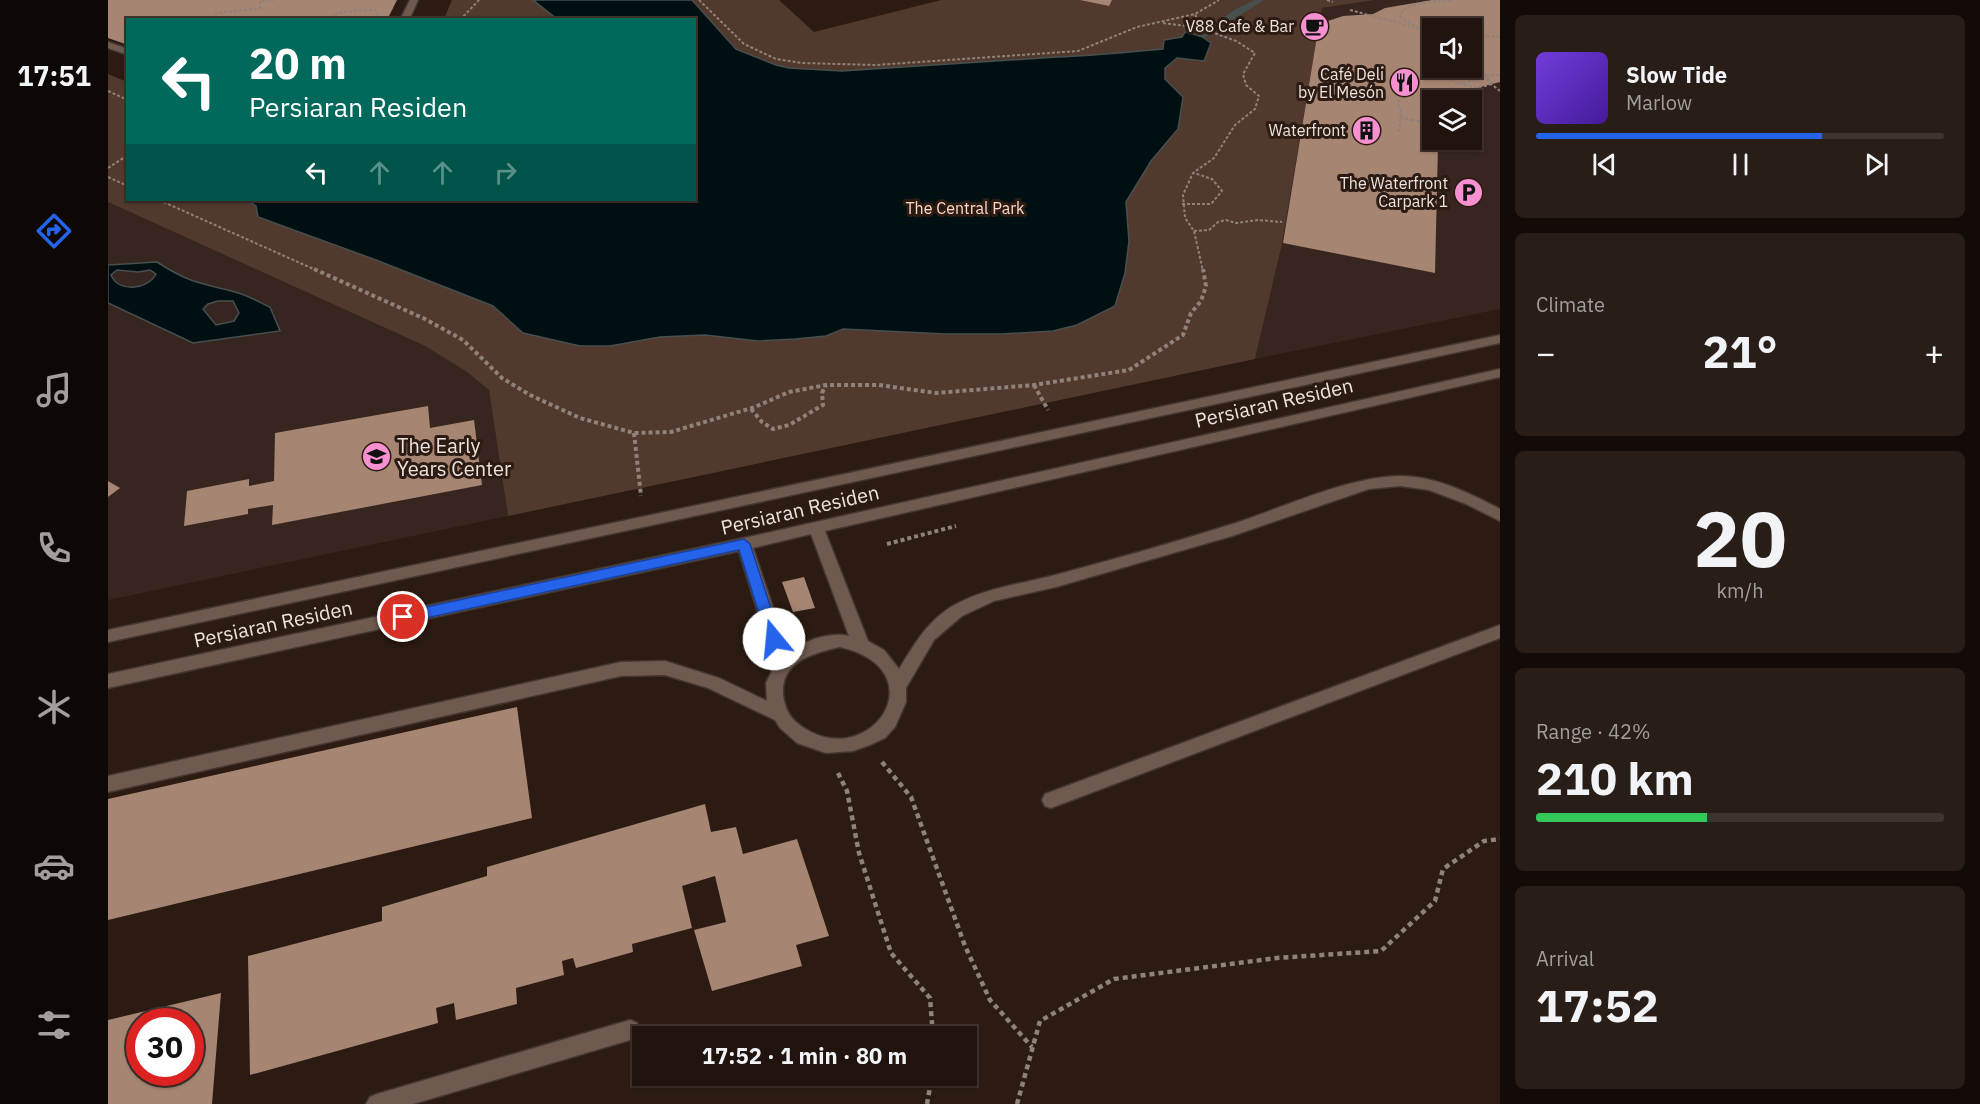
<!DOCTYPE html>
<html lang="en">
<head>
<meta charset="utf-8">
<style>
  :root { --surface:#21140e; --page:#291d17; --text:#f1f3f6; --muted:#a29e9e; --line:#3e332e; --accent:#2563eb }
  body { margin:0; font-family:"IBM Plex Sans",sans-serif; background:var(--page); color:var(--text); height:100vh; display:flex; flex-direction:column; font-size:22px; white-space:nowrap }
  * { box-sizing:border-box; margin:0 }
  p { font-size:20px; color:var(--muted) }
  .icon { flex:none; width:33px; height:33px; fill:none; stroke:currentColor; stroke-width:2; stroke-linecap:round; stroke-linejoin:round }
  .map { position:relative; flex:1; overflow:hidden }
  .drawer { display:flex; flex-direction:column; gap:15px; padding:15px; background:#120b08; width:480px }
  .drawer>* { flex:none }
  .hud { position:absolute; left:18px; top:18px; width:570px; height:183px; border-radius:0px; box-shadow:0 2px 4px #0004,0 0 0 2px var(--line); background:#00695c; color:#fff; overflow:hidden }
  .tools { position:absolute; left:1314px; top:18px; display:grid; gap:12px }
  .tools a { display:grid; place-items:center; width:60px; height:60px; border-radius:0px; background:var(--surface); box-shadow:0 2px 4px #0004,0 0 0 2px var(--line); font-size:30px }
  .speed { position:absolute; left:18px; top:1008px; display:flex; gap:12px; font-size:30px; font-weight:700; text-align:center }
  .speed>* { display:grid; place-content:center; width:78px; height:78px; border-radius:50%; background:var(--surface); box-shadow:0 2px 4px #0004,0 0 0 2px var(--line); line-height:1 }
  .speed .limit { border:9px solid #d22; background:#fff; color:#111 }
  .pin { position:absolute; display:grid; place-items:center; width:51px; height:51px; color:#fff; margin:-26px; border:3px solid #fff; border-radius:50%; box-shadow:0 2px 6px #0007 }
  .me { position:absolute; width:66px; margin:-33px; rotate:343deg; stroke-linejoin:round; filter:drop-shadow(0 0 4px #0008) }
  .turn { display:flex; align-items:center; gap:21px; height:126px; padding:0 24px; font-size:27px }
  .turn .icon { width:78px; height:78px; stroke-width:2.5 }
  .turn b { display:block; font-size:42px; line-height:51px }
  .lanes { display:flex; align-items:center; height:57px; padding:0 24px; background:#0003; justify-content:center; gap:30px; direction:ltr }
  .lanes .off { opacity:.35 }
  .big { font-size:45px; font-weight:700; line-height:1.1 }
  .drawer .card { flex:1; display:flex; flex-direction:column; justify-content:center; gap:9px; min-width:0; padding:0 21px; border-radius:9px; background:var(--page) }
  .drawer .dial { align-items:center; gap:0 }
  .dial b { font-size:78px; line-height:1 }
  .song { display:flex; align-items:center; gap:18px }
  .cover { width:72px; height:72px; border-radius:9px; background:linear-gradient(135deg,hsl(260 70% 55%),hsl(260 70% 35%)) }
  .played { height:6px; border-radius:3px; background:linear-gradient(90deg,var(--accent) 70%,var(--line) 70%) }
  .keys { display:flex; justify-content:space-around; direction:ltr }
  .heat { display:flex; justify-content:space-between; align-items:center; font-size:33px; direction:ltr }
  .charge { height:9px; border-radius:4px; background:linear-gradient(90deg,#34c759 42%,var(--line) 0) }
  .trip { position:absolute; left:524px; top:1026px; width:345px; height:60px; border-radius:0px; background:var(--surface); box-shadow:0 2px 4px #0004,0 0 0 2px var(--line); font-weight:700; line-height:60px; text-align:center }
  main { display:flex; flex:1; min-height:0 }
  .dock { display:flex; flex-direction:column; width:108px; justify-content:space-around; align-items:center; background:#0d0806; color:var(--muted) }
  .dock .icon { width:42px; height:42px }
  .dock .active { color:var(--accent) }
  .dock b { font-size:27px; color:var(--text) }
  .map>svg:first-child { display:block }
</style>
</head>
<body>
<main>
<nav class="dock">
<b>17:51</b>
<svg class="icon active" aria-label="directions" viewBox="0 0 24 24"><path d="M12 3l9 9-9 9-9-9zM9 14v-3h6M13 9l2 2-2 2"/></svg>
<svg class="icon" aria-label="music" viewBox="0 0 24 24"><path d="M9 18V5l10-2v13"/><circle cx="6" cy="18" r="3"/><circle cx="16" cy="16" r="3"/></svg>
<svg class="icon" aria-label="phone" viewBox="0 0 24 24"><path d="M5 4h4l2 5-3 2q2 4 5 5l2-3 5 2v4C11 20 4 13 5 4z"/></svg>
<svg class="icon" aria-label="climate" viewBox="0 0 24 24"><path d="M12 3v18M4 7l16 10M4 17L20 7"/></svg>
<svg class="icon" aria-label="car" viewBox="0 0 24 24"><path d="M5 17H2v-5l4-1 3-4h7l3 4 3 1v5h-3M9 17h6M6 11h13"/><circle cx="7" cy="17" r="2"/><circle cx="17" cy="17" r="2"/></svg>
<svg class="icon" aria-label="filters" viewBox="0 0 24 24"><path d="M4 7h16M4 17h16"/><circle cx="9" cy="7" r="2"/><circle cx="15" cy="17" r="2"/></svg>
</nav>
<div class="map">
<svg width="1392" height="1104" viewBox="0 0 1392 1104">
  <rect width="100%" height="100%" fill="#2c1b12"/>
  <g fill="#37261f" fill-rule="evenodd">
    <path d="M1267 0H1392V309L1147 359 1174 244 1214 8ZM1324 28H1364V68H1324ZM1324 100H1364V140H1324Z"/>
    <path d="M0 202 317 346 359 372 381 389 400 516 0 600Z"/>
  </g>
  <path fill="#51392d" d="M344 0H671L706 32 833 0H1267L1214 8 1174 244 1147 359 400 516 381 390 359 372 317 346 0 202V74L19 82 20 200H586V20L336 19Z"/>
  <g fill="#001012" stroke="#474f4f" stroke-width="1.5" fill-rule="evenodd">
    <path d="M425 0H584L628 49 668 65 681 68 734 71 949 57C985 56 1020 52 1055 49L1056 40 1074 37 1077 32 1093 36 1103 43 1096 61 1069 58 1057 68V79L1075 97 1070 129 1043 161 1018 202 1021 241 1017 273 1007 306 969 325 945 331 894 334H838L735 329 718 336 687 339 650 341 597 335 552 337 502 346H472L415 333 385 306 268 260 150 217 148 206 139 200H586V20L449 19Z"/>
    <path d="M49 262C81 283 93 283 127 292 139 295 151 302 162 307L172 331 85 343 0 303V265ZM9 270 30 272 42 270 48 274C40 290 10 293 3 275ZM110 301H125L131 313 126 321 108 325 95 309 100 304Z"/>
  </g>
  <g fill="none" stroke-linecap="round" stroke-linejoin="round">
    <path fill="#474f4f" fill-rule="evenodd" d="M1147 0H1156L1096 38 1089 36 1128 9Z"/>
  </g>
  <g fill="#a68573" fill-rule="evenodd">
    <path d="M0 0H289L279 20H20V45L0 38Z"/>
    <path d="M972 0H1004L1001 6Z"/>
    <path d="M1324 0H1392V82L1372 87 1344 100H1324V140H1330V145L1327 273 1175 243 1211 24 1235 16 1265 14 1277 8ZM1324 28H1364V68H1324Z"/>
    <path d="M320 406 322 428 366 420 374 485 164 525 165 505 140 509V514L76 526 79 491 141 479V486L166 481 167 433Z"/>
    <path d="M0 481 12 488 0 497Z"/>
    <path d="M696 577 707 608 685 612 674 582Z"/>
    <path d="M409 707 424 818 0 920V799Z"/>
    <path d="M597 804 603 832 628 827 635 854 689 839 721 936 688 945 694 966 604 991 586 930 618 922 607 876 574 886 584 928 524 944 525 952 468 968 465 958 454 961 456 975 408 988 409 1004 348 1020 346 1003 328 1008 330 1023 142 1075 140 956 274 921V907L379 876V867Z"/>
    <path d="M113 993 104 1104H0V1020ZM32 1022H82V1072H32Z"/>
  </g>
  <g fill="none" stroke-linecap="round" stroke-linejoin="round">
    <defs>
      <g id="minor">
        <path d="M302 0H310L301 20H292Z"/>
        <path d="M0 42 20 49V55L0 48Z"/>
        <path d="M1392 335V343L0 642V630Z"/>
        <path d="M1392 369V377L717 531 760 641 776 650 791 669C806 645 818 623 843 607 875 588 914 584 951 574 1007 559 1064 543 1121 525 1173 509 1235 478 1290 476 1325 475 1362 493 1392 509V521L1358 504 1321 490 1292 486 1261 489 1124 536 948 587 886 601 854 616 826 640 798 688V702L787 727 777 738 762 745 745 751 718 753 689 743 672 728 667 720 600 688 557 675 513 676 0 792V776L513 662 557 661 611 678 659 701 658 683 668 663 658 639 631 551 0 688V674L636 538ZM703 534 741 636C722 631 696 641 680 652L645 548ZM732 647C835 671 757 780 688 722 680 715 676 705 675 694 673 661 706 653 732 647Z"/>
        <path d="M1392 625V638L943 808 937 806 934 800 937 794Z"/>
        <path d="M522 1020 529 1023 532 1030 529 1037 522 1040 305 1104H258L262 1097 269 1094Z"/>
      </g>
    </defs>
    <use href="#minor" stroke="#433631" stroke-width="3"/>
    <g stroke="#90817a" stroke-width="2" stroke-dasharray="3 2" stroke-linecap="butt">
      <path d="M591 0 636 44 668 59 694 63 768 65 970 51 1029 27 1087 14 1111 0"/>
      <path d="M1219 0 1225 2"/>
      <path d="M1242 10 1306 27"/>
      <path d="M108 20V13L152 8V1L166 0"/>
      <path d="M203 20H218C231 9 250 11 267 10L271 19"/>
      <path d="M352 20 371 0"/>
      <path d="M1055 23 1093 28 1087 14"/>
      <path d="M1093 28 1128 41 1147 53 1135 74 1138 85 1151 96 1147 109 1127 125 1106 158 1085 173 1075 195 1077 218 1086 231 1095 271"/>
      <path d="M1319 34 1292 16C1298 0 1329 2 1345 0"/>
      <path d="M1364 35 1392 37"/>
      <path d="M1364 59 1382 83 1392 91"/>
      <path d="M1319 70C1339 78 1364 94 1385 83L1377 76"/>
      <path d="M1358 71 1373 70"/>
      <path d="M1378 75H1392"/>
      <path d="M1355 83 1376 77"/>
      <path d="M0 91 20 100"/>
      <path d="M1326 100 1346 88"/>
      <path d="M1324 102 1319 107 1321 140 1357 144"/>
      <path d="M1292 117 1304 120"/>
      <path d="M1291 132 1293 111 1290 103 1293 97 1322 66V57L1312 38 1316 35"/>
      <path d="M0 168 20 155"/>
      <path d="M0 177 20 186"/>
      <path d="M51 200 210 271"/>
      <path d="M1074 204H1103L1114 191 1104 179 1086 173"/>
      <path d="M1086 231 1101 230 1110 222 1118 220 1128 223 1150 220 1174 222"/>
    </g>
    <g stroke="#90817a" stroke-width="4" stroke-dasharray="4 3" stroke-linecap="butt">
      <path d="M206 269 317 319 355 340 394 378 422 395 472 418 526 433 563 432 647 407 681 392 718 385H771L828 393 926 385 1021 370 1075 335 1083 313 1093 301 1098 286 1095 269"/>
      <path d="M926 385 940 410"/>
      <path d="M643 409 654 422 665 429 681 425 715 405 714 393 718 385"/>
      <path d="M526 433 533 496"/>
      <path d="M779 544 848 526"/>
    </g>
    <g stroke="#90817a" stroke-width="4.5" stroke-dasharray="5 4" stroke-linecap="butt">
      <path d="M774 762 803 797 857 946 882 1000 924 1047"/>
      <path d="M730 773 739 791 751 853 783 953 822 998 825 1036"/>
      <path d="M819 1104 824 1076"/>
      <path d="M909 1104 932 1021 1006 979 1169 958 1273 951 1327 901 1335 869 1376 841 1392 839"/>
    </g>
    <use href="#minor" fill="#6f5a50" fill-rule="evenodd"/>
    <g stroke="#90817a" stroke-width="2" stroke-dasharray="3 2" stroke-linecap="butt">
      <path d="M1316 35 1322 33"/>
      <path d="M1370 74 1377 76"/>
      <path d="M1304 120 1324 123"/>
    </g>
  </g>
  <path fill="#2563eb" stroke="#184099" stroke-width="1.5" d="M636 539 642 544 673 639 671 643H661L659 639 631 550 295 623 290 621 288 617 290 613 295 612Z"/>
  <defs>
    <symbol id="cafe-disc" viewBox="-11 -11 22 22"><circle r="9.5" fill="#f690d0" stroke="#2c1b12"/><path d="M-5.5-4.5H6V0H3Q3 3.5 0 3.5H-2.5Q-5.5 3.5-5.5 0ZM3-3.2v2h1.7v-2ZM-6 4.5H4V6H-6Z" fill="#111"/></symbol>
    <symbol id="restaurant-disc" viewBox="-11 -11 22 22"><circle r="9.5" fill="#f690d0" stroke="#2c1b12"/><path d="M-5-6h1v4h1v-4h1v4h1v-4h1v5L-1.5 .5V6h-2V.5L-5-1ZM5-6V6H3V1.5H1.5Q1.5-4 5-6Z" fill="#111"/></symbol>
    <symbol id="building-disc" viewBox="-11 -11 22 22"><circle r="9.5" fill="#f690d0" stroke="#2c1b12"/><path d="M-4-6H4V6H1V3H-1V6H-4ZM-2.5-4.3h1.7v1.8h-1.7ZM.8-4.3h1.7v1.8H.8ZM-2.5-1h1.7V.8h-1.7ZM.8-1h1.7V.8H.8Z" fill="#111"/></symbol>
    <symbol id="parking-disc" viewBox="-11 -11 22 22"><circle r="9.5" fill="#f690d0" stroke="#2c1b12"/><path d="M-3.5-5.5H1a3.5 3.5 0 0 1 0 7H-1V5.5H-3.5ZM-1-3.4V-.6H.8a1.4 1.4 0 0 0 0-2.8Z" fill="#111"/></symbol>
    <symbol id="school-disc" viewBox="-11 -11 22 22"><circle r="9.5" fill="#f690d0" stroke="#2c1b12"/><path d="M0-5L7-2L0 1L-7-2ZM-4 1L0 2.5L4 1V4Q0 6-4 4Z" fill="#111"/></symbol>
  </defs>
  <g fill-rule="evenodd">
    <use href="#cafe-disc" x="1190" y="10" width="33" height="33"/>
    <use href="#restaurant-disc" x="1280" y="66" width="33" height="33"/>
    <use href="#building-disc" x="1242" y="114" width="33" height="33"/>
    <use href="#parking-disc" x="1344" y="176" width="33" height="33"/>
    <use href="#school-disc" x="252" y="440" width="33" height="33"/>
  </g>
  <g text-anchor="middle" stroke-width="6" stroke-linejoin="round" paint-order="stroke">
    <g font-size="16" fill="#eee2dc" stroke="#2c1b12" text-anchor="end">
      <text x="1186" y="32">V88 Cafe &amp; Bar</text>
      <text x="1276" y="80">Café Deli<tspan x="1276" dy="18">by El Mesón</tspan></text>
      <text x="1238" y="136">Waterfront</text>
      <text x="1340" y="189">The Waterfront<tspan x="1340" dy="18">Carpark 1</tspan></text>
    </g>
    <g font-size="16" fill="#fcd8c6" stroke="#2c1b12">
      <text x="857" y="214">The Central Park</text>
    </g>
    <g font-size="20" fill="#eee2dc" stroke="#2c1b12">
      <text transform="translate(1166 403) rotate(-13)" y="7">Persiaran Residen</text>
      <text transform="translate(692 510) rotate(-13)" y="7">Persiaran Residen</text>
      <text transform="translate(165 624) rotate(-12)" y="7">Persiaran Residen</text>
    </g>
    <g font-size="20" fill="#eee2dc" stroke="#2c1b12" text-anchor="start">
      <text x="289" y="453">The Early<tspan x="289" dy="23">Years Center</tspan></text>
    </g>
  </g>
</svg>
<div class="tools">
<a><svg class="icon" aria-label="sound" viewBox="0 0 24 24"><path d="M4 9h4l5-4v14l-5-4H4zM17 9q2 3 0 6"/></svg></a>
<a><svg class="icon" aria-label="layers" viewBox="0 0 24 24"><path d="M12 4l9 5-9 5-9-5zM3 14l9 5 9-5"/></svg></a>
</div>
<div class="speed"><div class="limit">30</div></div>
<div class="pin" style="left:295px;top:617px;background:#d93025"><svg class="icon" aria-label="arrive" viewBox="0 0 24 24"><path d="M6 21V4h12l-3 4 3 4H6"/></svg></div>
<svg class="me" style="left:666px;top:639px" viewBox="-20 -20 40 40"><circle r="19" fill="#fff"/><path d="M0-13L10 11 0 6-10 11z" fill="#2563eb"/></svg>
<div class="trip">17:52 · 1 min · 80 m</div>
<div class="hud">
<div class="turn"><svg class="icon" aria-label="left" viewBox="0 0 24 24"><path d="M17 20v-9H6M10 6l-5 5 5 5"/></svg><div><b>20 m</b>Persiaran Residen</div></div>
<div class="lanes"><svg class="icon" aria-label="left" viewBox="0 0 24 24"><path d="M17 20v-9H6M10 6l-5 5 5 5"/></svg><svg class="icon off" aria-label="ahead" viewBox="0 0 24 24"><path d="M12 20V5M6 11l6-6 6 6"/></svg><svg class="icon off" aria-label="ahead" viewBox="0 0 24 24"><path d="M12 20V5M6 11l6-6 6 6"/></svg><svg class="icon off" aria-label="right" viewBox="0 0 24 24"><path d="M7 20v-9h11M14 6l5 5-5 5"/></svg></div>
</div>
</div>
<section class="drawer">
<div class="card">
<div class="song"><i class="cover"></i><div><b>Slow Tide</b><p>Marlow</p></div></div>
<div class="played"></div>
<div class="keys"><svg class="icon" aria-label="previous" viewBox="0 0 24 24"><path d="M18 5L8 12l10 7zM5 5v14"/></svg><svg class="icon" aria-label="pause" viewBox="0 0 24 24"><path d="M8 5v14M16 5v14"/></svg><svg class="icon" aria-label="next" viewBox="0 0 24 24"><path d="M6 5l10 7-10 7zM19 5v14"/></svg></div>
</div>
<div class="card"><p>Climate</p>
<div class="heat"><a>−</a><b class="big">21°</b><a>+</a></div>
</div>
<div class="card dial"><b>20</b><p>km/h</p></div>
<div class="card"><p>Range · 42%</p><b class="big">210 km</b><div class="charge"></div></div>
<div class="card"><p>Arrival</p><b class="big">17:52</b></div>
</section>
</main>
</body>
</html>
